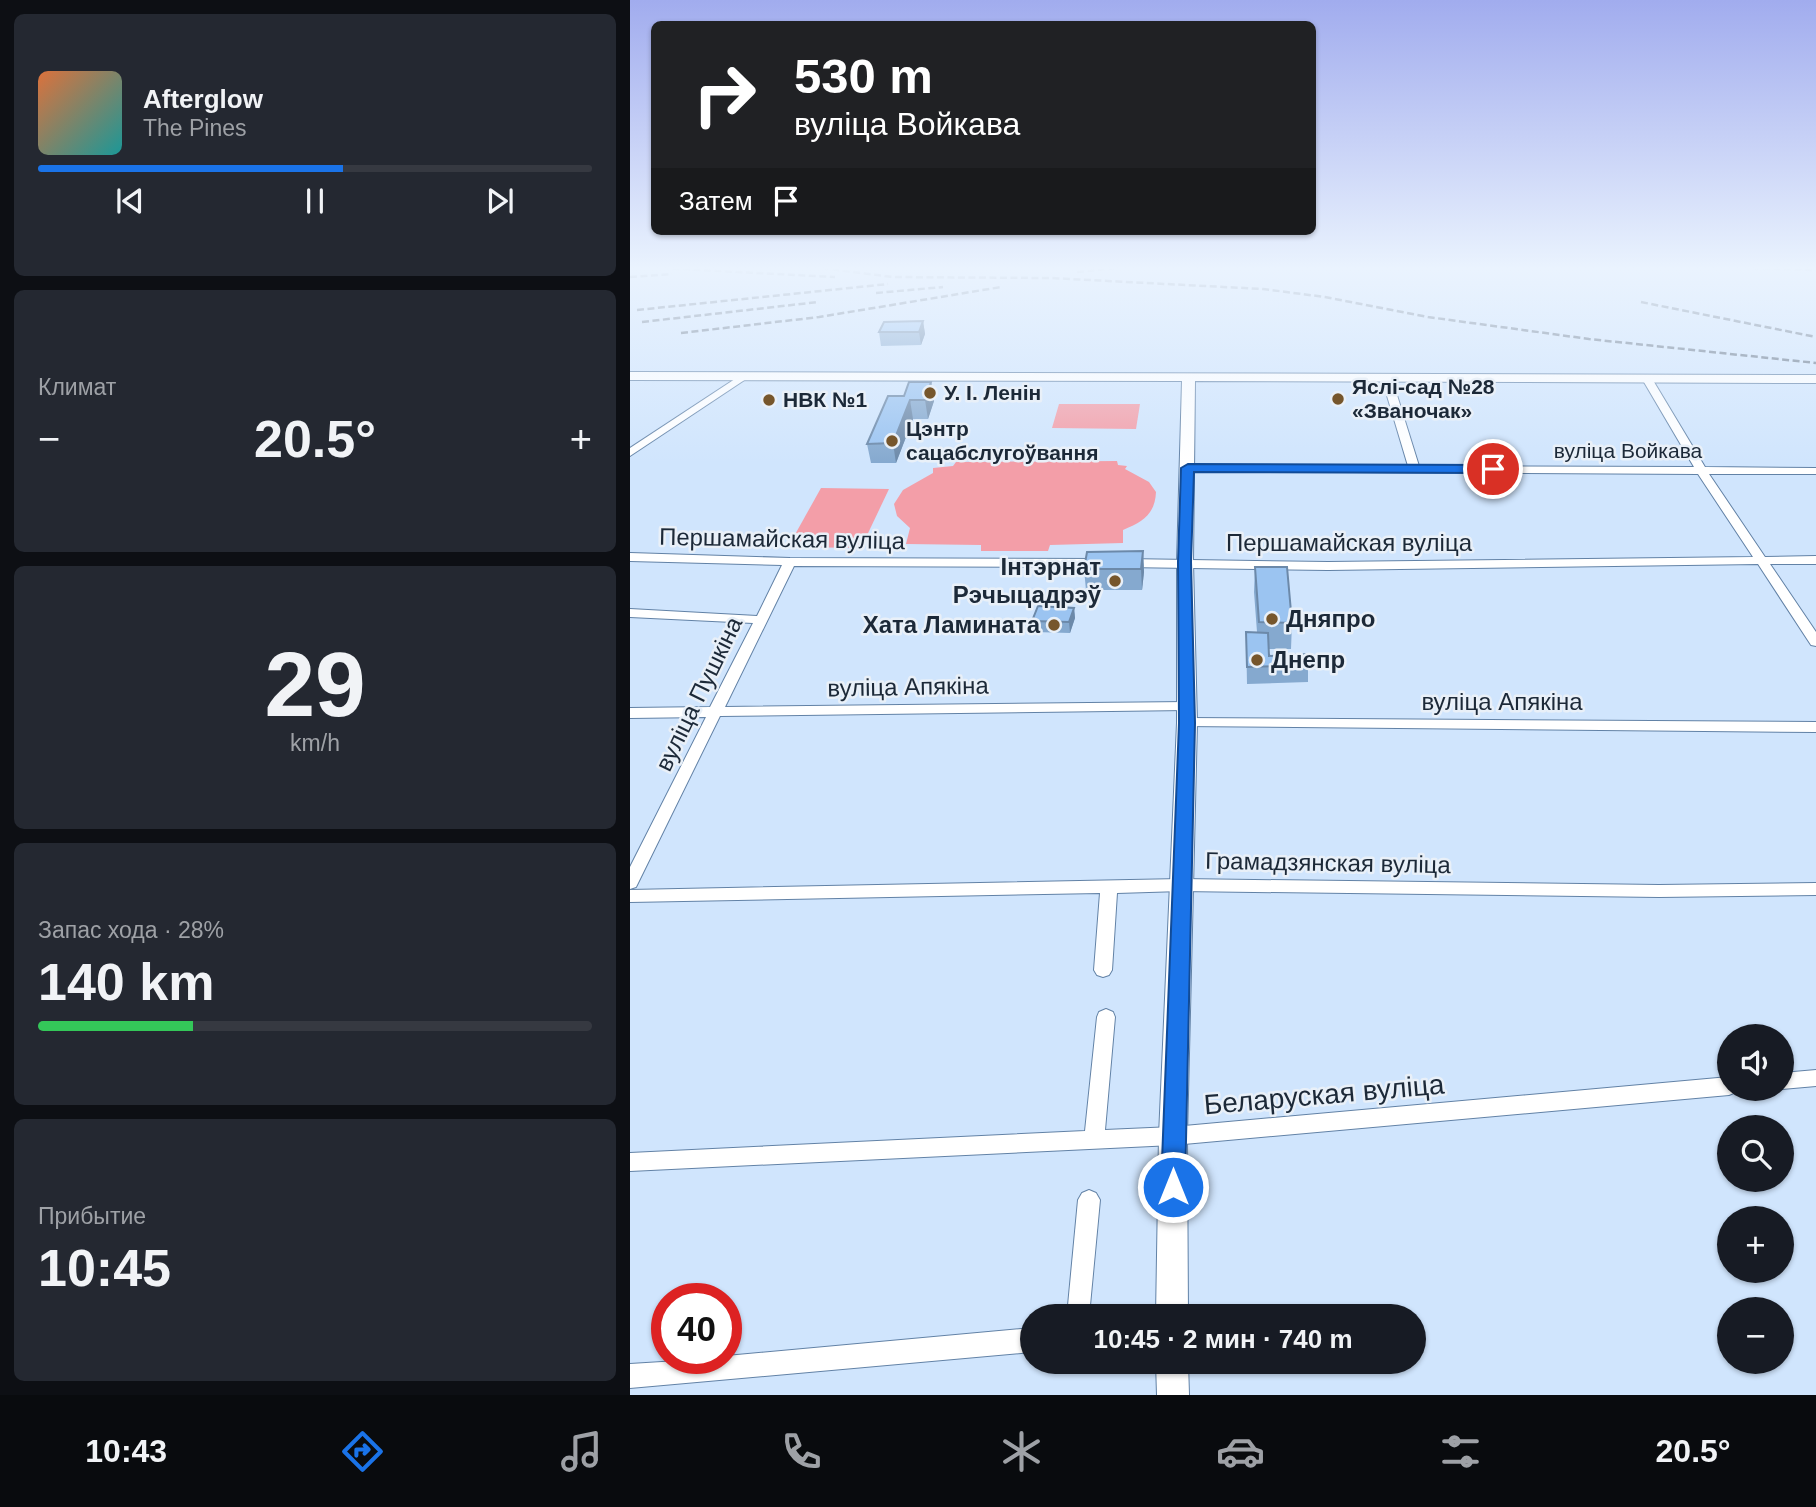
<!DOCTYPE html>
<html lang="ru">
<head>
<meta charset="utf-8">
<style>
  :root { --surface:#171b24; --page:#242831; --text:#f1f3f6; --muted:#9ea1a6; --line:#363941; --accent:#1a73e8 }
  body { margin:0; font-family:Arial,sans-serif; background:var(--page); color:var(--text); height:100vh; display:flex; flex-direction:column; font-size:26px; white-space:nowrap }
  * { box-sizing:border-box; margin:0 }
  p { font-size:23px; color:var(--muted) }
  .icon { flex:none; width:38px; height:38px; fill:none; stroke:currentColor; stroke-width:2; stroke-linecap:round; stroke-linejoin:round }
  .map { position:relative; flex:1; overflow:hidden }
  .drawer { display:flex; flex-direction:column; gap:14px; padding:14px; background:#0d0f14; width:630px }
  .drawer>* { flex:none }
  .hud { position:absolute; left:21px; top:21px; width:665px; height:214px; border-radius:10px; box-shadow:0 2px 5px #0004; background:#202124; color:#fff; overflow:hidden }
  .controls { position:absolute; left:1087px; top:1024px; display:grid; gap:14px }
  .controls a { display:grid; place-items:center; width:77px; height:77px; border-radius:50%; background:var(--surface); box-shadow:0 2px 5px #0004; font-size:35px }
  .speed { position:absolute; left:21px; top:1283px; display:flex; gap:14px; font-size:35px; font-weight:700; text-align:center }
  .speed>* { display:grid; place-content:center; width:91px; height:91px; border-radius:50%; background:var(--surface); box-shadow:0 2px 5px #0004; line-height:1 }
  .speed .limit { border:10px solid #d22; background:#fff; color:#111 }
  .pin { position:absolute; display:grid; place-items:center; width:60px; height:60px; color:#fff; margin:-30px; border:4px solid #fff; border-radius:50%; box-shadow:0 2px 7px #0007 }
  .me { position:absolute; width:77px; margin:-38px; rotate:0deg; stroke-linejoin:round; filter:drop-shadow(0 0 5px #0008) }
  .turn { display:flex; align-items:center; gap:24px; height:147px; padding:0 28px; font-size:32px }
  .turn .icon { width:91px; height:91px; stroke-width:2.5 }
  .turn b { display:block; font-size:49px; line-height:60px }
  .then { display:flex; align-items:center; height:66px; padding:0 28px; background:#0003; gap:14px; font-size:26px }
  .big { font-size:52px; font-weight:700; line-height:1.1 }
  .drawer .card { flex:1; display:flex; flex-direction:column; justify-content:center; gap:10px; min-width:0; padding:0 24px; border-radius:10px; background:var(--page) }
  .drawer .dial { align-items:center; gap:0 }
  .dial b { font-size:91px; line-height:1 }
  .song { display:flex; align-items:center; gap:21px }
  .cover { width:84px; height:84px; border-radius:10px; background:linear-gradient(135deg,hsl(20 70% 55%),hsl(180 70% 35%)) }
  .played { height:7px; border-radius:4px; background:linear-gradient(90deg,var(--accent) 55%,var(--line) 55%) }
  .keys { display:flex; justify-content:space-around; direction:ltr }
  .heat { display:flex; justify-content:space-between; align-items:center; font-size:38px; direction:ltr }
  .charge { height:10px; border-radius:5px; background:linear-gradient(90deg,#34c759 28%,var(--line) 0) }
  .trip { position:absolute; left:390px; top:1304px; width:406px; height:70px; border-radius:35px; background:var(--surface); box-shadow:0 2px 5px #0004; font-weight:700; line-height:70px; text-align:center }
  .tab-bar { display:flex; height:112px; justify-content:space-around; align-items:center; background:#090b0e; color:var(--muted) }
  .tab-bar .icon { width:49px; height:49px }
  .tab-bar .on { color:var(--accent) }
  .tab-bar b { font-size:32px; color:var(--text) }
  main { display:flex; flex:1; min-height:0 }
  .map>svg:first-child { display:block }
</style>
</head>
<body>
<main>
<section class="drawer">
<div class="card">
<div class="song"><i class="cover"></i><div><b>Afterglow</b><p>The Pines</p></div></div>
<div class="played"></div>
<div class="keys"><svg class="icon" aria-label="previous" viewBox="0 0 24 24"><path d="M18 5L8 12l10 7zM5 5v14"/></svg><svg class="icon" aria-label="pause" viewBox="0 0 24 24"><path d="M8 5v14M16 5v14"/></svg><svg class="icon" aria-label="next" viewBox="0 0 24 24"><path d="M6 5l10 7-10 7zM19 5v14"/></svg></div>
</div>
<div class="card"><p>Климат</p>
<div class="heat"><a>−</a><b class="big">20.5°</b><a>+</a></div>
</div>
<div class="card dial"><b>29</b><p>km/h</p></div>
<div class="card"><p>Запас хода · 28%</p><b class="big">140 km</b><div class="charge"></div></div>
<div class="card"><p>Прибытие</p><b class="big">10:45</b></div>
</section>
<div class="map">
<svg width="1186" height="1395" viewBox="0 0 1186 1395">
  <rect width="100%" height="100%" fill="#d0e5fd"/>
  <g fill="#f39ea8">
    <path d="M429 404H510L506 429 422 428Z"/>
    <path d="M487 461 488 465 497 466 495 469 519 482 526 492C525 515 512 522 493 530V543L420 545 418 551H351V545L276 544 280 528 267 516 264 504 273 490 303 473V468L323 466 326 462Z"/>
    <path d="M191 488 259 489 231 548 158 547Z"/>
  </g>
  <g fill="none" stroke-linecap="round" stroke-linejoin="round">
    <defs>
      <g id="street">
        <path d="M111 375 119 377 0 456V448Z"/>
        <path d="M1013 375 1021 377 1075 467 1186 468V474H1079L1135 557 1186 556V564H1140L1186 632V646L1181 645 1128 564 698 570 495 567 489 563 495 559 698 562 1123 557 1068 474 557 471 552 468 557 465 778 466 752 379 757 376 762 379 789 466 1064 467 1011 377Z"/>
        <path d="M0 553 160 558 475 559 481 563 475 567 164 566 95 707 557 702 564 706 557 710 90 716 8 883 6 887 0 889V867L76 717 0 718V708L80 707 123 623 0 617V609L127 616 152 565 0 561Z"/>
        <path d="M557 718 1186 722V732L552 726 550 723Z"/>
        <path d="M551 879 1029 885 1186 883V895L1029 897 551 891 487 893 482 970 479 975 473 977 467 975 464 970 470 893 0 902V890Z"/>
        <path d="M476 1009 483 1012 485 1017 475 1130 543 1127 1099 1077V1088H1108L1106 1092 1099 1095 543 1145 0 1171V1153L455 1131 467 1017 469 1012Z"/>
        <path d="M1186 1070V1086L1152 1089 1149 1088H1152V1073Z"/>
        <path d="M459 1190 466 1193 470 1200 459 1316H437L448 1200 452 1193Z"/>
        <path d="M402 1328V1352L0 1388V1364L96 1358V1356Z"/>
      </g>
      <g id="secondary">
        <path d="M0 372 1186 375V383L565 381 563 562 567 723 557 1136 558 1316H526L529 1136 547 723V562L552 381 0 380Z"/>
        <path d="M526 1362H558L559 1395H527Z"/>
      </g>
    </defs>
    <use href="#street" stroke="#6282a6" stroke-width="2"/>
    <use href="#secondary" stroke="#6282a6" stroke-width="2"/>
    <use href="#street" fill="#fff" fill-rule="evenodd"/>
    <use href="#secondary" fill="#fff" fill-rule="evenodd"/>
    <g stroke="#5e6e81" stroke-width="2.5" stroke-dasharray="7 3.5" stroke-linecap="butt">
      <path d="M32 268 205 277"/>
      <path d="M192 268 263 277 421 278 633 289 695 297 798 317 959 339 1186 363"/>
      <path d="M1112 268 1186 270"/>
      <path d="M447 272 488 268"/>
      <path d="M0 277 42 274"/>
      <path d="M246 293 313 287"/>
      <path d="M1011 302 1186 337"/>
      <path d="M7 310 258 284"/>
      <path d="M12 322 188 302"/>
      <path d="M51 333 189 317 371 287"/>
    </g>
  </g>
  <g fill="#85a9cf">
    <path d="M293 321 295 334 291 345 251 346 249 332Z"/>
    <path d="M301 382 304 401 298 419H283L266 463H241L237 444 274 396Z"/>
    <path d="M513 551 514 572 512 590H456L454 569Z"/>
    <path d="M625 567 662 623 661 649H638L639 656 678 665V682L617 684 616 632H627L624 592Z"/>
    <path d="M444 608 445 618 440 633 404 632 402 621Z"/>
  </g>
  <g fill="#6c89a9">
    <path d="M293 321 295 334 291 345 289 332Z"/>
    <path d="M301 382 304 401 298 419 295 400Z"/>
    <path d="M280 400 283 419 266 463 263 443Z"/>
    <path d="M513 551 514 572 512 590 511 569Z"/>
    <path d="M444 608 445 618 440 633 439 622Z"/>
  </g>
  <g fill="#9bc4f1" stroke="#6c89a9" stroke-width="2">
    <path d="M293 321 289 332H249L254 322Z"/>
    <path d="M279 382H301L295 400H280L263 443 237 444 258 396H274Z"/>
    <path d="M513 551 511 569H454L457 552Z"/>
    <path d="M625 567H657L662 623 629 622Z"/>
    <path d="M408 606 444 608 439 622 402 621Z"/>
    <path d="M616 632 638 633 639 656 677 654 678 665 617 667Z"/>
  </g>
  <linearGradient id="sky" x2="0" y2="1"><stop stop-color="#a1acee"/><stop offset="0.58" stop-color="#eaf3fe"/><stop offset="1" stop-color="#eaf3fe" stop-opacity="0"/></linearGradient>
  <rect width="1186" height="463" fill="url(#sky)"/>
  <path fill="#1a73e8" stroke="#114b97" stroke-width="2" d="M558 464 863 465 869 469 863 473 564 472 561 562 565 723 555 1187 551 1195 543 1199 535 1195 531 1187 549 723 548 562 551 468Z"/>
  <g fill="#76562c" stroke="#e9f0f8" stroke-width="2.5">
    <circle cx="300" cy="393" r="7"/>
    <circle cx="708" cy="399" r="7"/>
    <circle cx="139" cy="400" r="7"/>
    <circle cx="262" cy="441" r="7"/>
    <circle cx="485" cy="581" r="7"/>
    <circle cx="642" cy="619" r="7"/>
    <circle cx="424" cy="625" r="7"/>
    <circle cx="627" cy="660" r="7"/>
  </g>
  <g text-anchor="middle" stroke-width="5" stroke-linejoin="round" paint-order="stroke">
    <g font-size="21" font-weight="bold" fill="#1c2938" stroke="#e9f0f8" text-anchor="start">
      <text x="722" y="394">Яслі-сад №28<tspan x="722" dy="24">«Званочак»</tspan></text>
      <text x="314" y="400">У. І. Ленін</text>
      <text x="153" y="407">НВК №1</text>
      <text x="276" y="436">Цэнтр<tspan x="276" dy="24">сацабслугоўвання</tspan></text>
    </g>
    <g font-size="21" fill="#1c2938" stroke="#e9f0f8">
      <text x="998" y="458">вуліца Войкава</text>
    </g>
    <g font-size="24" fill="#1c2938" stroke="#e9f0f8">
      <text transform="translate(152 539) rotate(1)" y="8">Першамайская вуліца</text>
      <text x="719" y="551">Першамайская вуліца</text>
      <text transform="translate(278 687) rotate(-1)" y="8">вуліца Апякіна</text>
      <text transform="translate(69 694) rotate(-64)" y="8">вуліца Пушкіна</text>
      <text x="872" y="710">вуліца Апякіна</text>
      <text transform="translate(698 863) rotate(1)" y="8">Грамадзянская вуліца</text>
    </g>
    <g font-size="24" font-weight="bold" fill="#1c2938" stroke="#e9f0f8" text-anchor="end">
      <text x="471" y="575">Інтэрнат<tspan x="471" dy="28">Рэчыцадрэў</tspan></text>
      <text x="656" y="627" text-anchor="start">Дняпро</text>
      <text x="410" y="633">Хата Ламината</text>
      <text x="641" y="668" text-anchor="start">Днепр</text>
    </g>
    <g font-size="28" fill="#1c2938" stroke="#e9f0f8">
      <text transform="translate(694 1094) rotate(-5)" y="10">Беларуская вуліца</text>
    </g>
  </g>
</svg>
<div class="controls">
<a><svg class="icon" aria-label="sound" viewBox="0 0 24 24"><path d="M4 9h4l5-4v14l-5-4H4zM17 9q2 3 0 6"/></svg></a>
<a><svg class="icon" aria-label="search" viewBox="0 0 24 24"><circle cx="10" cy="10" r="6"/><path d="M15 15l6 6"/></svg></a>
<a>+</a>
<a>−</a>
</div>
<div class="speed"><div class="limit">40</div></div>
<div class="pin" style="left:863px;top:469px;background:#d93025"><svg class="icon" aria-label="arrive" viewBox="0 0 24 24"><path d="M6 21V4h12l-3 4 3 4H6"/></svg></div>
<svg class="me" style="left:543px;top:1187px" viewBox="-20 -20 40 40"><circle r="17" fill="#1a73e8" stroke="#fff" stroke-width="3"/><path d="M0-11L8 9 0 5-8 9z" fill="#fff"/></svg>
<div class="trip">10:45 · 2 мин · 740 m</div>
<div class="hud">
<div class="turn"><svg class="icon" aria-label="right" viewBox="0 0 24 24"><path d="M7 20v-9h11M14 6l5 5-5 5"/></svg><div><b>530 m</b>вуліца Войкава</div></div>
<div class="then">Затем<svg class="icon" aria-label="arrive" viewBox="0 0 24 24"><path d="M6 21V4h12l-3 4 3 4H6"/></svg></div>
</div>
</div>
</main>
<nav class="tab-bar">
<b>10:43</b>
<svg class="icon on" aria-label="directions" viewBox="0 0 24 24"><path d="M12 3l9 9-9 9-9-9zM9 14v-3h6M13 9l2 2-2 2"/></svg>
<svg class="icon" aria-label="music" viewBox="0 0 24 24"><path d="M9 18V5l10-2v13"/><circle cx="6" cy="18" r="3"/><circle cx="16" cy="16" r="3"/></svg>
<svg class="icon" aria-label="phone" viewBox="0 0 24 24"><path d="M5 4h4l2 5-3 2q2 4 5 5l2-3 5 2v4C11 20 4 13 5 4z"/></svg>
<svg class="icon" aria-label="climate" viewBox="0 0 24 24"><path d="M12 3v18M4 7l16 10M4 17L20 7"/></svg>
<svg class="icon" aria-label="car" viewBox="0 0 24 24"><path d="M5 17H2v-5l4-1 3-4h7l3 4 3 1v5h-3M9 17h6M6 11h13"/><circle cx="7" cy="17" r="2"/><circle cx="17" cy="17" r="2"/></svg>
<svg class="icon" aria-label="filters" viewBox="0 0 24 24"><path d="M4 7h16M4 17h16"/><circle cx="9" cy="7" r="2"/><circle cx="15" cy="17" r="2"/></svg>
<b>20.5°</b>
</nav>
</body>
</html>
